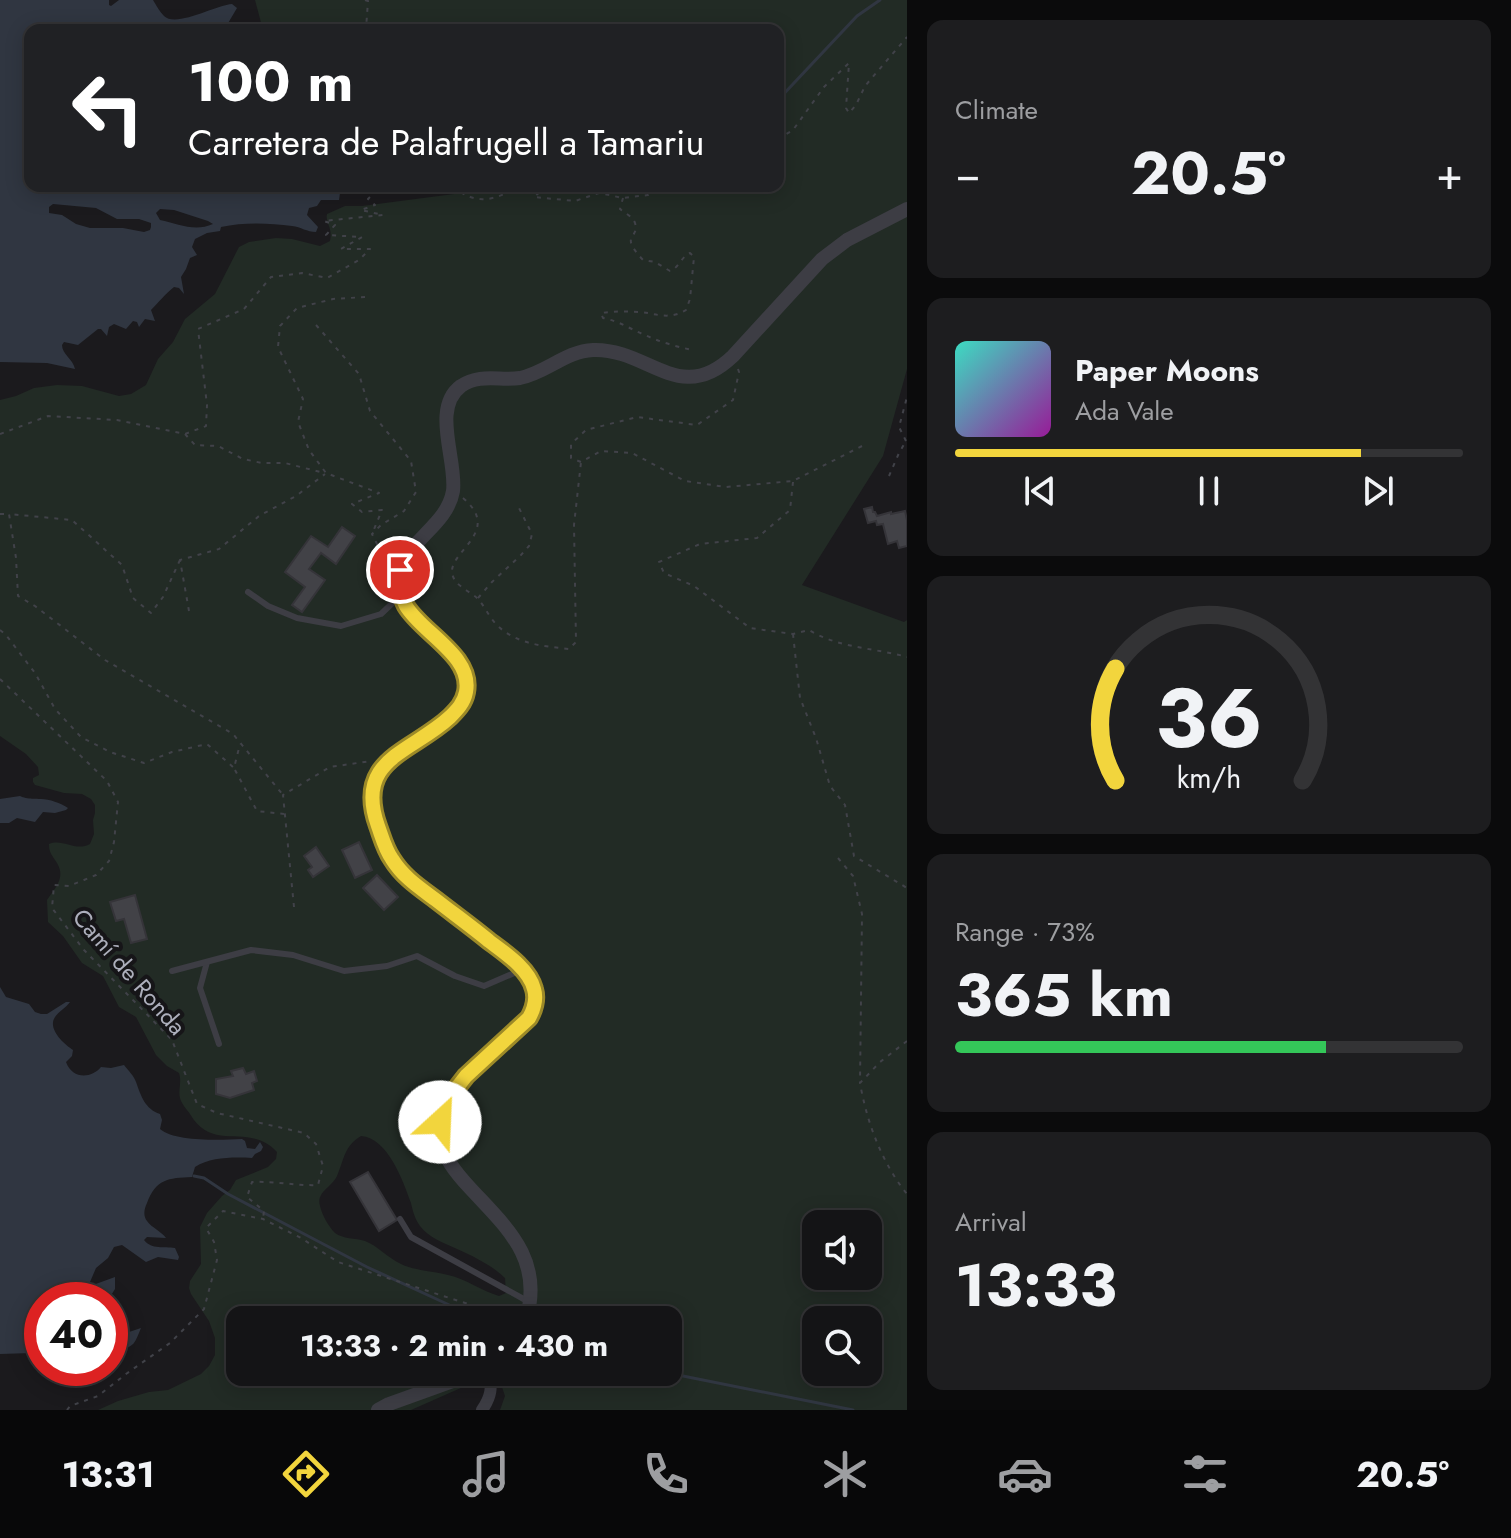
<!DOCTYPE html>
<html lang="en">
<head>
<meta charset="utf-8">
<style>
  :root { --surface:#141416; --page:#1d1d1f; --text:#f1f3f6; --muted:#9d9ea1; --line:#333335; --accent:#f2d53d }
  body { margin:0; font-family:Jost,sans-serif; background:var(--page); color:var(--text); height:100vh; display:flex; flex-direction:column; font-size:30px; white-space:nowrap }
  * { box-sizing:border-box; margin:0 }
  p { font-size:26px; color:var(--muted) }
  .icon { flex:none; width:44px; height:44px; fill:none; stroke:currentColor; stroke-width:2; stroke-linecap:round; stroke-linejoin:round }
  .map { position:relative; flex:1; overflow:hidden }
  .sheet { display:flex; flex-direction:column; gap:20px; padding:20px; background:#0b0b0c; width:604px }
  .sheet>* { flex:none }
  .hud { position:absolute; left:24px; top:24px; width:760px; height:168px; border-radius:16px; box-shadow:0 4px 20px #0003,0 0 0 2px var(--line); background:#202124; color:#fff; overflow:hidden }
  .fabs { position:absolute; left:802px; top:1210px; display:grid; gap:16px }
  .fabs a { display:grid; place-items:center; width:80px; height:80px; border-radius:16px; background:var(--surface); box-shadow:0 4px 20px #0003,0 0 0 2px var(--line); font-size:40px }
  .speed { position:absolute; left:24px; top:1282px; display:flex; gap:16px; font-size:40px; font-weight:700; text-align:center }
  .speed>* { display:grid; place-content:center; width:104px; height:104px; border-radius:50%; background:var(--surface); box-shadow:0 4px 20px #0003,0 0 0 2px var(--line); line-height:1 }
  .speed .limit { border:12px solid #d22; background:#fff; color:#111 }
  .pin { position:absolute; display:grid; place-items:center; width:68px; height:68px; color:#fff; margin:-34px; border:4px solid #fff; border-radius:50%; box-shadow:0 2px 8px #0007 }
  .me { position:absolute; width:88px; margin:-44px; rotate:25deg; stroke-linejoin:round; filter:drop-shadow(0 0 6px #0008) }
  .turn { display:flex; align-items:center; gap:28px; height:168px; padding:0 32px; font-size:36px }
  .turn .icon { width:104px; height:104px; stroke-width:2.5 }
  .turn b { display:block; font-size:56px; line-height:68px }
  .big { font-size:60px; font-weight:700; line-height:1.1 }
  .sheet .tile { flex:1; display:flex; flex-direction:column; justify-content:center; gap:12px; min-width:0; padding:0 28px; border-radius:16px; background:var(--page) }
  .sheet .dial { align-items:center; gap:0 }
  .dial svg { height:208px; overflow:visible; fill:none; stroke:var(--line); stroke-width:7; stroke-linecap:round; text-anchor:middle }
  .dial text { fill:var(--text); stroke:none }
  .song { display:flex; align-items:center; gap:24px }
  .cover { width:96px; height:96px; border-radius:12px; background:linear-gradient(135deg,hsl(170 70% 55%),hsl(300 70% 35%)) }
  .played { height:8px; border-radius:4px; background:linear-gradient(90deg,var(--accent) 80%,var(--line) 80%) }
  .keys { display:flex; justify-content:space-around; direction:ltr }
  .heat { display:flex; justify-content:space-between; align-items:center; font-size:44px; direction:ltr }
  .charge { height:12px; border-radius:6px; background:linear-gradient(90deg,#34c759 73%,var(--line) 0) }
  .trip { position:absolute; left:226px; top:1306px; width:456px; height:80px; border-radius:16px; background:var(--surface); box-shadow:0 4px 20px #0003,0 0 0 2px var(--line); font-weight:700; line-height:80px; text-align:center }
  .tab-bar { display:flex; height:128px; justify-content:space-around; align-items:center; background:#080809; color:var(--muted) }
  .tab-bar .icon { width:56px; height:56px }
  .tab-bar .current { color:var(--accent) }
  .tab-bar b { font-size:36px; color:var(--text) }
  main { display:flex; flex:1; min-height:0 }
  .map>svg:first-child { display:block }
</style>
</head>
<body>
<main>
<div class="map">
<svg width="907" height="1410" viewBox="0 0 907 1410">
  <rect width="100%" height="100%" fill="#1b1a1d"/>
  <path fill="#222b25" fill-rule="evenodd" d="M255 0H907V369L883 456 802 585 904 622 907 620V1410H500L505 1396 497 1372 411 1410H98L118 1401 149 1392 168 1390 201 1374 209 1366 215 1355V1338L209 1321 191 1294 189 1288 190 1281 201 1264 200 1227 207 1213 222 1196 230 1190 236 1180 268 1167 276 1159 277 1152C249 1121 213 1154 190 1114 187 1110 181 1103 180 1098 178 1090 182 1082 179 1073L167 1066 156 1055 136 1017 119 1007 103 976 82 963 63 936 48 922 47 900C55 888 66 878 57 863 52 855 49 853 49 844 63 838 75 852 90 844L94 834 93 820 95 813V805L91 799 82 794 64 793 35 785 33 782V778L39 775 38 767 26 754 0 736V400L16 396 34 388 57 385 82 386 119 396 131 394 146 385 158 359 173 342 185 319 215 294 239 247 249 242 276 238 292 239 320 246 330 241C333 227 325 223 327 214L345 206H362L454 194 458 186H778V30H263ZM361 1136C388 1138 403 1181 411 1203 413 1212 415 1219 420 1226 429 1238 444 1243 457 1249 473 1256 493 1266 505 1278L506 1293 499 1296C482 1291 466 1279 448 1275 433 1271 416 1271 401 1264 388 1258 378 1246 365 1241 355 1238 343 1239 335 1233 329 1227 322 1215 320 1206 316 1192 331 1188 337 1176 344 1160 344 1146 361 1136ZM816 1224H868V1276H816ZM240 1320H668V1372H240ZM816 1320H868V1372H816Z"/>
  <g fill="#303641" fill-rule="evenodd">
    <path d="M0 0H109V5L111 6 119 0H153C156 5 160 12 164 16 176 28 216 5 232 4L237 8 224 30 177 29 30 30V186H341L339 200H321L317 206 309 208 307 215 318 227 316 232C307 232 301 227 292 226 269 223 244 222 221 227L220 231 207 233 195 239 192 247 197 255 190 258 186 269 181 277 184 294 179 288 174 287C165 294 159 302 151 310L155 321 145 319 139 327 137 322 133 321 126 329 114 324 109 327 107 336 101 329H98L78 345 64 342 62 345C62 354 73 359 75 369L47 363 0 362ZM53 204 96 208 117 219H139L151 223V227L150 230 144 232 123 228H90L76 224 62 215 49 213V207ZM160 209 174 210 208 221 213 224C195 232 178 224 160 220L156 213Z"/>
    <path d="M20 796C29 800 32 798 41 799 49 799 61 803 68 808L66 810 55 813 43 812 35 822 17 818 9 823H0V799Z"/>
    <path d="M0 987 6 997 29 1004 35 1012 41 1014H47L66 1002H70C66 1008 59 1011 55 1017 47 1029 64 1044 73 1050L72 1056 66 1062C72 1079 91 1079 101 1067L111 1068 124 1065C128 1070 134 1076 136 1082 141 1096 145 1109 160 1114L162 1120 160 1129C175 1142 221 1140 242 1139L245 1141 247 1148 255 1149 260 1142 263 1147 261 1151 255 1154 252 1158C233 1157 211 1157 195 1167L192 1177C168 1178 156 1179 147 1203 144 1209 143 1216 147 1221 152 1228 161 1231 166 1238L147 1237 144 1240C152 1250 164 1246 175 1248L179 1257 178 1260 158 1257 146 1262 122 1245 114 1247 108 1258 96 1268 90 1282V1284L93 1285 115 1277V1289L110 1297 112 1310 110 1312V1300H42V1359L32 1353 0 1354Z"/>
    <path d="M110 1323 120 1329 123 1327 126 1333 141 1328C135 1342 135 1348 118 1349L115 1346H110Z"/>
    <path d="M56 1368H81L76 1371 72 1380 53 1379Z"/>
  </g>
  <g fill="none" stroke-linecap="round" stroke-linejoin="round">
    <g stroke="#303641" stroke-width="3">
      <path d="M778 100 857 16 880 0"/>
      <path d="M466 186 481 190 492 186"/>
      <path d="M194 1176 204 1178 228 1194 367 1267 458 1309 472 1320"/>
      <path d="M663 1372 853 1410"/>
    </g>
  </g>
  <g fill="#424247" stroke="#353439" stroke-width="2">
    <path d="M872 507 873 512H875L877 516 891 512V514L905 511 907 520V546L899 548 897 541 888 544 883 524 877 525 876 521 868 523 864 509Z"/>
    <path d="M342 527 355 536 336 564 321 553 309 569 325 580 302 612 292 605 305 587 285 572 311 536 328 547Z"/>
    <path d="M359 842 372 870 355 878 342 850Z"/>
    <path d="M316 847 329 866 313 877 308 870 312 867 304 856Z"/>
    <path d="M377 875 398 897 384 910 363 888Z"/>
    <path d="M135 895 147 939 131 943 124 919 116 921 110 902Z"/>
    <path d="M243 1068 246 1074 254 1071 257 1081 252 1083 254 1090 230 1098 216 1094V1079L233 1076 231 1071Z"/>
    <path d="M368 1172 397 1220 379 1231 350 1182Z"/>
  </g>
  <g fill="none" stroke-linecap="round" stroke-linejoin="round">
    <g stroke="#414249" stroke-width="2" stroke-dasharray="4 6" stroke-linecap="butt">
      <path d="M365 0 368 1 366 29 368 30"/>
      <path d="M778 139 793 130 824 87 849 63 846 108 849 113 856 105 865 86 907 37"/>
      <path d="M453 186C477 207 494 200 521 186"/>
      <path d="M547 186 534 197 575 201 599 193 623 198 648 195 652 186"/>
      <path d="M623 198 620 209C625 213 633 217 635 223 640 240 618 233 643 260L655 262 670 271C679 268 681 257 690 253L694 257 690 299 686 310C673 318 662 316 648 313 634 311 615 311 601 313L603 318C619 321 630 329 645 335 660 342 677 347 693 350"/>
      <path d="M365 297 333 299 297 308 280 326 278 347 303 399 298 422 309 450 326 473 379 493 352 504 362 512 382 510 372 534"/>
      <path d="M316 325 359 374 370 411 411 461 416 492 404 511 381 525 372 534 379 548 392 554"/>
      <path d="M738 369 739 372 733 400 697 425 637 417 586 430 571 444V458L581 462 601 451 632 453 685 481 726 487 793 481 862 446"/>
      <path d="M0 434 48 416 117 420 185 434 206 426 207 405 198 329 244 309 271 277 302 273 327 278 359 260 370 249H341L362 237 326 235 335 225 324 221 383 215 361 210 375 205 368 199 381 186"/>
      <path d="M185 434 195 445 218 446 243 459 262 463H285L324 473"/>
      <path d="M906 441 899 427 907 397"/>
      <path d="M889 476 899 453 906 441"/>
      <path d="M793 482 790 510 757 538 700 544 659 562 664 573 694 586 750 628 793 634 809 630C838 648 875 648 907 657"/>
      <path d="M463 498C502 531 451 550 452 572 453 585 468 590 477 598 484 605 488 615 495 623 514 644 542 646 569 649L576 642 574 525 581 462"/>
      <path d="M0 514H8"/>
      <path d="M180 560 163 597 151 613 133 598 122 565 72 520 9 514 16 558 18 596 35 606 105 660 233 734 283 795"/>
      <path d="M478 598 492 582 521 555 529 546 532 534 519 508"/>
      <path d="M189 611 180 560 219 549 259 516 296 496 325 474"/>
      <path d="M0 630 6 635 35 673 55 709 81 737 110 752 144 763 172 752 207 744 234 768 240 744"/>
      <path d="M793 634 800 698 816 738 830 786 845 805 854 856 907 888"/>
      <path d="M0 679 107 781 118 802 114 842 109 861 96 875 84 880 69 886 54 885 52 908 84 950 172 1040 197 1104 217 1113 304 1133 316 1144 323 1166 318 1185C296 1186 275 1181 252 1182L247 1197 264 1211 263 1219"/>
      <path d="M235 770 257 811 284 814"/>
      <path d="M838 858 853 876 862 914 860 1083"/>
      <path d="M294 907 283 795 330 767 371 761"/>
      <path d="M907 1041 880 1062 860 1083C867 1123 882 1163 907 1194"/>
      <path d="M67 1410 70 1406 98 1396 126 1374 170 1343 204 1309 217 1260 214 1242 206 1228 223 1211 263 1219 301 1238 338 1262 496 1313 498 1320"/>
    </g>
    <g stroke="#3d3d44" stroke-width="6">
      <path d="M248 592 268 606 297 618 341 626 381 614 402 594"/>
      <path d="M207 962 200 988 219 1044"/>
      <path d="M172 971 251 950 293 955 344 971 387 966 417 956 455 976 484 986 519 971"/>
      <path d="M400 1219 411 1237 529 1302"/>
    </g>
    <path stroke="#3d3d44" stroke-width="12" d="M482 1410C491 1397 493 1387 488 1372"/>
    <g stroke="#3d3d44" stroke-width="14">
      <path d="M526 1320C544 1259 507 1228 470 1188 456 1173 442 1156 440 1136 433 1083 501 1052 529 1018 535 1010 537 998 534 989 527 962 432 897 406 877 392 861 385 845 378 825 358 770 398 754 436 728 447 720 460 711 465 697 480 656 411 629 401 594 388 546 446 533 453 491 457 460 431 408 461 386 480 373 500 381 520 378 546 373 566 351 593 350 648 348 680 407 733 356L822 259 847 240 907 209"/>
      <path d="M378 1410 389 1404 478 1372"/>
    </g>
  </g>
  <g fill="none" stroke-linecap="round" stroke-linejoin="round">
    <defs>
      <path id="route" d="M400 570C400 582 400 595 406 606 422 633 473 656 466 692 464 703 457 710 450 717 411 753 354 759 378 826 382 837 385 849 392 859 403 877 420 888 436 900 454 914 472 927 489 941 505 953 529 969 534 989 537 999 534 1009 529 1018L466 1076 448 1099 440 1122"/>
    </defs>
    <use href="#route" stroke="#9d8a28" stroke-width="20"/>
    <use href="#route" stroke="#f2d53d" stroke-width="14"/>
  </g>
  <g text-anchor="middle" stroke-width="8" stroke-linejoin="round" paint-order="stroke">
    <g font-size="24" fill="#adafbc" stroke="#161518">
      <text transform="translate(129 972) rotate(49)" y="8">Camí de Ronda</text>
    </g>
  </g>
</svg>
<div class="fabs">
<a><svg class="icon" aria-label="sound" viewBox="0 0 24 24"><path d="M4 9h4l5-4v14l-5-4H4zM17 9q2 3 0 6"/></svg></a>
<a><svg class="icon" aria-label="search" viewBox="0 0 24 24"><circle cx="10" cy="10" r="6"/><path d="M15 15l6 6"/></svg></a>
</div>
<div class="speed"><div class="limit">40</div></div>
<div class="pin" style="left:400px;top:570px;background:#d93025"><svg class="icon" aria-label="arrive" viewBox="0 0 24 24"><path d="M6 21V4h12l-3 4 3 4H6"/></svg></div>
<svg class="me" style="left:440px;top:1122px" viewBox="-20 -20 40 40"><circle r="19" fill="#fff"/><path d="M0-13L10 11 0 6-10 11z" fill="#f2d53d"/></svg>
<div class="trip">13:33 · 2 min · 430 m</div>
<div class="hud">
<div class="turn"><svg class="icon" aria-label="left" viewBox="0 0 24 24"><path d="M17 20v-9H6M10 6l-5 5 5 5"/></svg><div><b>100 m</b>Carretera de Palafrugell a Tamariu</div></div>
</div>
</div>
<section class="sheet">
<div class="tile"><p>Climate</p>
<div class="heat"><a>−</a><b class="big">20.5°</b><a>+</a></div>
</div>
<div class="tile">
<div class="song"><i class="cover"></i><div><b>Paper Moons</b><p>Ada Vale</p></div></div>
<div class="played"></div>
<div class="keys"><svg class="icon" aria-label="previous" viewBox="0 0 24 24"><path d="M18 5L8 12l10 7zM5 5v14"/></svg><svg class="icon" aria-label="pause" viewBox="0 0 24 24"><path d="M8 5v14M16 5v14"/></svg><svg class="icon" aria-label="next" viewBox="0 0 24 24"><path d="M6 5l10 7-10 7zM19 5v14"/></svg></div>
</div>
<div class="tile dial"><svg viewBox="0 0 100 80">
<path d="M14 69A42 42 0 1 1 86 69"/>
<path d="M14 69A42 42 0 0 1 14 26" stroke="#f2d53d"/>
<text x="50" y="56" font-size="32" font-weight="700">36</text>
<text x="50" y="72" font-size="11">km/h</text>
</svg></div>
<div class="tile"><p>Range · 73%</p><b class="big">365 km</b><div class="charge"></div></div>
<div class="tile"><p>Arrival</p><b class="big">13:33</b></div>
</section>
</main>
<nav class="tab-bar">
<b>13:31</b>
<svg class="icon current" aria-label="directions" viewBox="0 0 24 24"><path d="M12 3l9 9-9 9-9-9zM9 14v-3h6M13 9l2 2-2 2"/></svg>
<svg class="icon" aria-label="music" viewBox="0 0 24 24"><path d="M9 18V5l10-2v13"/><circle cx="6" cy="18" r="3"/><circle cx="16" cy="16" r="3"/></svg>
<svg class="icon" aria-label="phone" viewBox="0 0 24 24"><path d="M5 4h4l2 5-3 2q2 4 5 5l2-3 5 2v4C11 20 4 13 5 4z"/></svg>
<svg class="icon" aria-label="climate" viewBox="0 0 24 24"><path d="M12 3v18M4 7l16 10M4 17L20 7"/></svg>
<svg class="icon" aria-label="car" viewBox="0 0 24 24"><path d="M5 17H2v-5l4-1 3-4h7l3 4 3 1v5h-3M9 17h6M6 11h13"/><circle cx="7" cy="17" r="2"/><circle cx="17" cy="17" r="2"/></svg>
<svg class="icon" aria-label="filters" viewBox="0 0 24 24"><path d="M4 7h16M4 17h16"/><circle cx="9" cy="7" r="2"/><circle cx="15" cy="17" r="2"/></svg>
<b>20.5°</b>
</nav>
</body>
</html>
